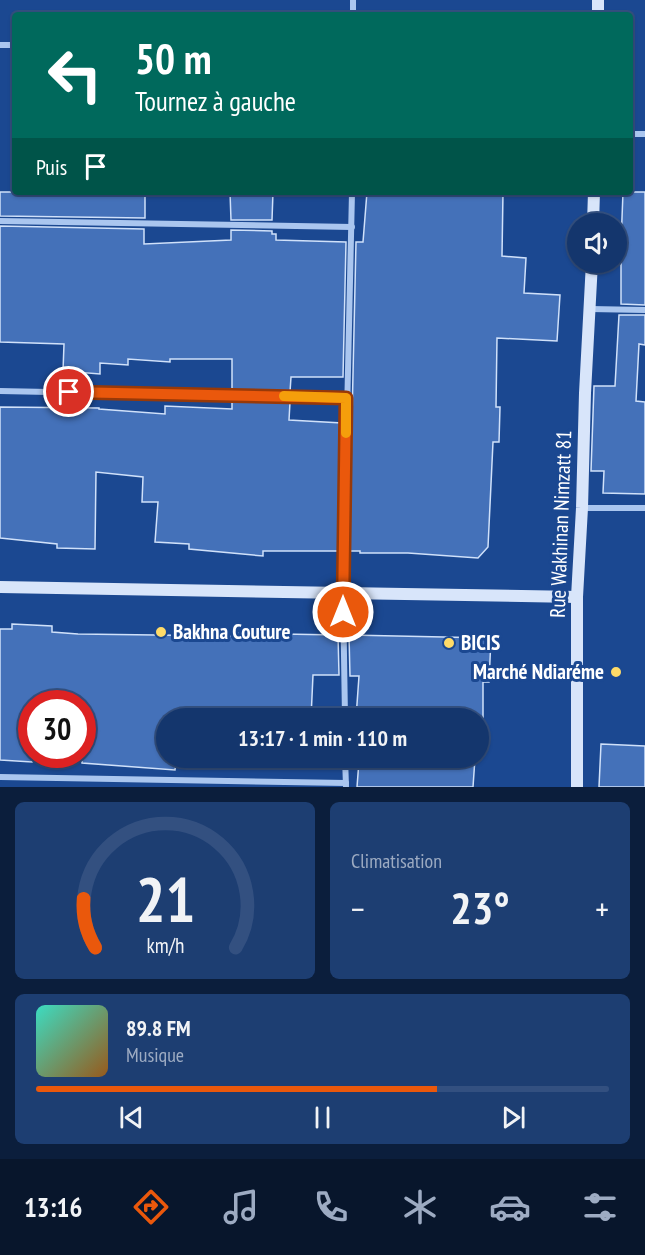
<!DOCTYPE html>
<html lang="fr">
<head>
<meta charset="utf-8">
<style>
  :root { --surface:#14366d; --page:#1d3e72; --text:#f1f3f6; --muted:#9dabc2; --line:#335080; --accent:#ea580c }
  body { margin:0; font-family:"PT Sans Narrow",sans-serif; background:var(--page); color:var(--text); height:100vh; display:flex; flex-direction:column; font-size:22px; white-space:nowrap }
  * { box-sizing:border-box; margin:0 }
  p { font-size:20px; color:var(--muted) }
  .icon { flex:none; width:33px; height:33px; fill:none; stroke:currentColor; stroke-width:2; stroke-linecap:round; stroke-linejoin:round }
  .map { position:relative; height:787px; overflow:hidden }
  .details { display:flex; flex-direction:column; gap:15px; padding:15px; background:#0b1e3c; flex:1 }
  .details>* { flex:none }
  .hud { position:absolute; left:12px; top:12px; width:621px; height:183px; border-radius:6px; box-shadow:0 2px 4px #0004,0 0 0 2px var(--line); background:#00695c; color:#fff; overflow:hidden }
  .controls { position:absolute; left:567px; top:213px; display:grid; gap:12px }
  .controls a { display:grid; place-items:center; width:60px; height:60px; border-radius:50%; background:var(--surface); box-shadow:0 2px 4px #0004,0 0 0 2px var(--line); font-size:30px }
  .speed { position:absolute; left:18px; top:690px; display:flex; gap:12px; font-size:30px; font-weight:700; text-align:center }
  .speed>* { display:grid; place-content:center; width:78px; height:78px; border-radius:50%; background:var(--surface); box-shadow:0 2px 4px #0004,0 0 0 2px var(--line); line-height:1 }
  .speed .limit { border:9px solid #d22; background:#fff; color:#111 }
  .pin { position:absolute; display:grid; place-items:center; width:51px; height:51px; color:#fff; margin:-26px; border:3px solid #fff; border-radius:50%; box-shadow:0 2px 6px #0007 }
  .me { position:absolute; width:66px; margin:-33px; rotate:0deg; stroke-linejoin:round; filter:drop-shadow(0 0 4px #0008) }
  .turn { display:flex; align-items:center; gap:21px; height:126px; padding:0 24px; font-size:27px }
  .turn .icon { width:78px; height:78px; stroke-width:2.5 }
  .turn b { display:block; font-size:42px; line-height:51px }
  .then { display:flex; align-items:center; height:57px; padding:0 24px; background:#0003; gap:12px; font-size:22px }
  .big { font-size:45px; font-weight:700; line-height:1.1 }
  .details .tile { flex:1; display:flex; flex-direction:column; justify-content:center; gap:9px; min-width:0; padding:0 21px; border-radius:9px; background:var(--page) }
  .details .dial { align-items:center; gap:0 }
  .dial svg { height:156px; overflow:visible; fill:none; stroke:var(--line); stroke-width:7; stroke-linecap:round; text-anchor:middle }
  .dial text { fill:var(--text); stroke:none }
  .song { display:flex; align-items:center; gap:18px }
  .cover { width:72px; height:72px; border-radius:9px; background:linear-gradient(135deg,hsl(170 70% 55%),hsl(30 70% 35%)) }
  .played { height:6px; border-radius:3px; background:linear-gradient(90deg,var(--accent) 70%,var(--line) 70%) }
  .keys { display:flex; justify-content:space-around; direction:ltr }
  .heat { display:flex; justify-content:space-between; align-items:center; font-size:33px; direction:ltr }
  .details .tiles { flex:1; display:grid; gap:15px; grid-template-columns:1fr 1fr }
  .tile:last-child { grid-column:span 2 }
  .trip { position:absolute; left:156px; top:708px; width:333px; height:60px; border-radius:30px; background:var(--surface); box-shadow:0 2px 4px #0004,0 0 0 2px var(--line); font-weight:700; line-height:60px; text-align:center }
  .menu { display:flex; height:96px; justify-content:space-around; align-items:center; background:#08162c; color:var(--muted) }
  .menu .icon { width:42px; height:42px }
  .menu .active { color:var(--accent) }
  .menu b { font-size:27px; color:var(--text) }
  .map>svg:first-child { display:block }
</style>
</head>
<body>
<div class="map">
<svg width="645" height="787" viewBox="0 0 645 787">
  <rect width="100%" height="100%" fill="#1b4891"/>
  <g fill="#4471b9" stroke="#d0e1fa" stroke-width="1.5">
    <path d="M0 192H145V218L0 216Z"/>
    <path d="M230 192H273L272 220H231Z"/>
    <path d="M367 192H503L502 256 526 258 524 293 560 295 557 341 497 338 496 407H500L499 442H493L488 547 478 558 408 553H360V551H349L356 242H363Z"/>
    <path d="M623 192H645V305L621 304V244Z"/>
    <path d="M0 226 144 229V244L231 240V230L272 231V234H276V240L346 242 343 377H291L290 392 232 390V359H170V362L128 359V365L100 363V374L63 371 64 344 0 342Z"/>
    <path d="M619 315H645V345L639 344 636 401 645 402V494L603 493 604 471H591L594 386H615Z"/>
    <path d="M232 401 290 402 289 420 342 423 339 551H263V556L189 549V544L155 542 158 502H142L143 477 96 472 95 549 57 548V544L0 538V407L99 408V409L165 414V406L232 409Z"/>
    <path d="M12 624 52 626V632L78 634 232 636V633L338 635 339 675H313L311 718H166V758H310V764L268 763V765L176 762 175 770 82 763V704H32V762L0 760V629H12Z"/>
    <path d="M349 635 491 638 489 682H483V723H478V718H356L359 676H350Z"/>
    <path d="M601 744 645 746V787H599Z"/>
    <path d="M354 758H475L473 787H357L359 761H354Z"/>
  </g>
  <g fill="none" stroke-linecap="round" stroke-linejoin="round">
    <g stroke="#aac6ef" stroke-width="6">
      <path d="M353 15V0"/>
      <path d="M0 45H15"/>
      <path d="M630 134H645"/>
      <path d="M0 221 352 227"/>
      <path d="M590 309 645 310"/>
      <path d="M0 391 346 398"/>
      <path d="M583 508H645"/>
      <path d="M345 718 343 593 352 192"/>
      <path d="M345 758 346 786"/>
      <path d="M0 777 346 783"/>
    </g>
    <g stroke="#d8e5fa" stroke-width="12">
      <path d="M598 15V0"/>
      <path d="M593 224 594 192"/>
      <path d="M0 587 577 597"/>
      <path d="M577 787V597L582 508 585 393 592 262"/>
    </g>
  </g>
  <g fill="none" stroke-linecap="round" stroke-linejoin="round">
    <defs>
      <path id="route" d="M69 392 346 398 343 612"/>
    </defs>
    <use href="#route" stroke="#983908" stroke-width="15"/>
    <use href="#route" stroke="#ea580c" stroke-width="10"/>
    <path stroke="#f59e0b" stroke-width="10" d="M284 396 346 398V433"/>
  </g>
  <g fill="#ffdb68" stroke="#1b4891" stroke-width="2">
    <circle cx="161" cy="632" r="6"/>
    <circle cx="449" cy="643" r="6"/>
    <circle cx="616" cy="672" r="6"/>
  </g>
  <g text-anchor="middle" stroke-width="6" stroke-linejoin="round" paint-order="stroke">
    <g font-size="21" fill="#fff" stroke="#1b4891">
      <text transform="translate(561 524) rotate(-88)" y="7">Rue Wakhinan Nimzatt 81</text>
    </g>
    <g font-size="21" font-weight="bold" fill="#fff" stroke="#1b4891" text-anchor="start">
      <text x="173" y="639">Bakhna Couture</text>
      <text x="461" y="650">BICIS</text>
      <text x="604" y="679" text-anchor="end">Marché Ndiaréme</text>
    </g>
  </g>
</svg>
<div class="controls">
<a><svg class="icon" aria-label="sound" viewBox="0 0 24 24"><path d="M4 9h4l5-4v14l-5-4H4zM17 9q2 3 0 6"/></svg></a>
</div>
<div class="speed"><div class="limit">30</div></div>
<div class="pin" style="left:69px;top:392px;background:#d93025"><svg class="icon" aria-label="arrive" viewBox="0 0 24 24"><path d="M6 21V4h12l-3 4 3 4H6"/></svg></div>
<svg class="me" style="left:343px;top:612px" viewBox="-20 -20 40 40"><circle r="17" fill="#ea580c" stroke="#fff" stroke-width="3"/><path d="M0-11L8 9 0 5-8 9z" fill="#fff"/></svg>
<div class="trip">13:17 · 1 min · 110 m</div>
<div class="hud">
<div class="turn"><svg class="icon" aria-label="left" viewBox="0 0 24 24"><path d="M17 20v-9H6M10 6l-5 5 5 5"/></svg><div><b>50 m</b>Tournez à gauche</div></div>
<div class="then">Puis<svg class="icon" aria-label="arrive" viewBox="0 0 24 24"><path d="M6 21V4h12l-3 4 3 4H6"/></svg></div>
</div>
</div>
<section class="details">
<div class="tiles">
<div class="tile dial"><svg viewBox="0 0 100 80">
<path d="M14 69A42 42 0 1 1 86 69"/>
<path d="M14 69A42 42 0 0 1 8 44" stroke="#ea580c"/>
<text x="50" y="56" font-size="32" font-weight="700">21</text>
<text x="50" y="72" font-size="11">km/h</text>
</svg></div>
<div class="tile"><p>Climatisation</p>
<div class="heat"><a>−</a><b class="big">23°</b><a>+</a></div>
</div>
<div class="tile">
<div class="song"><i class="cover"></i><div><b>89.8 FM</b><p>Musique</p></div></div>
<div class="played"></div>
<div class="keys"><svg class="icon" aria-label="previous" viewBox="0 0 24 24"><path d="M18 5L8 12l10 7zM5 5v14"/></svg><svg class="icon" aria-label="pause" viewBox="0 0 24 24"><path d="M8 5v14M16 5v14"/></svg><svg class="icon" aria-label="next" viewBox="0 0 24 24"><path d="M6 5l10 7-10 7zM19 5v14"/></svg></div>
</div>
</div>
</section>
<nav class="menu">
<b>13:16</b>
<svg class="icon active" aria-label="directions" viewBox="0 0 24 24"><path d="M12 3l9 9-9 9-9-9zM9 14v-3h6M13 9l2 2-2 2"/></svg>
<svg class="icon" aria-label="music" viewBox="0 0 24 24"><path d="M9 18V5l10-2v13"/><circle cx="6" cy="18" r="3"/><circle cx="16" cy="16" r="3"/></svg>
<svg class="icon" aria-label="phone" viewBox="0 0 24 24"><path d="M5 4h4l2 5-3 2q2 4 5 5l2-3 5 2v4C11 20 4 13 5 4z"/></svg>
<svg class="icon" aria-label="climate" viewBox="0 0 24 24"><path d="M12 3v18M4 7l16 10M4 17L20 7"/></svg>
<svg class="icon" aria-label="car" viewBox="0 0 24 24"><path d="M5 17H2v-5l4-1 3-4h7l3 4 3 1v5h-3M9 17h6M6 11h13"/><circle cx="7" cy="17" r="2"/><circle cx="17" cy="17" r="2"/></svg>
<svg class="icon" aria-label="filters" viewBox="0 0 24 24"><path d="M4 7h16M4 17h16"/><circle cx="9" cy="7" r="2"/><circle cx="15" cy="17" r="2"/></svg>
</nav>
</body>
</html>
